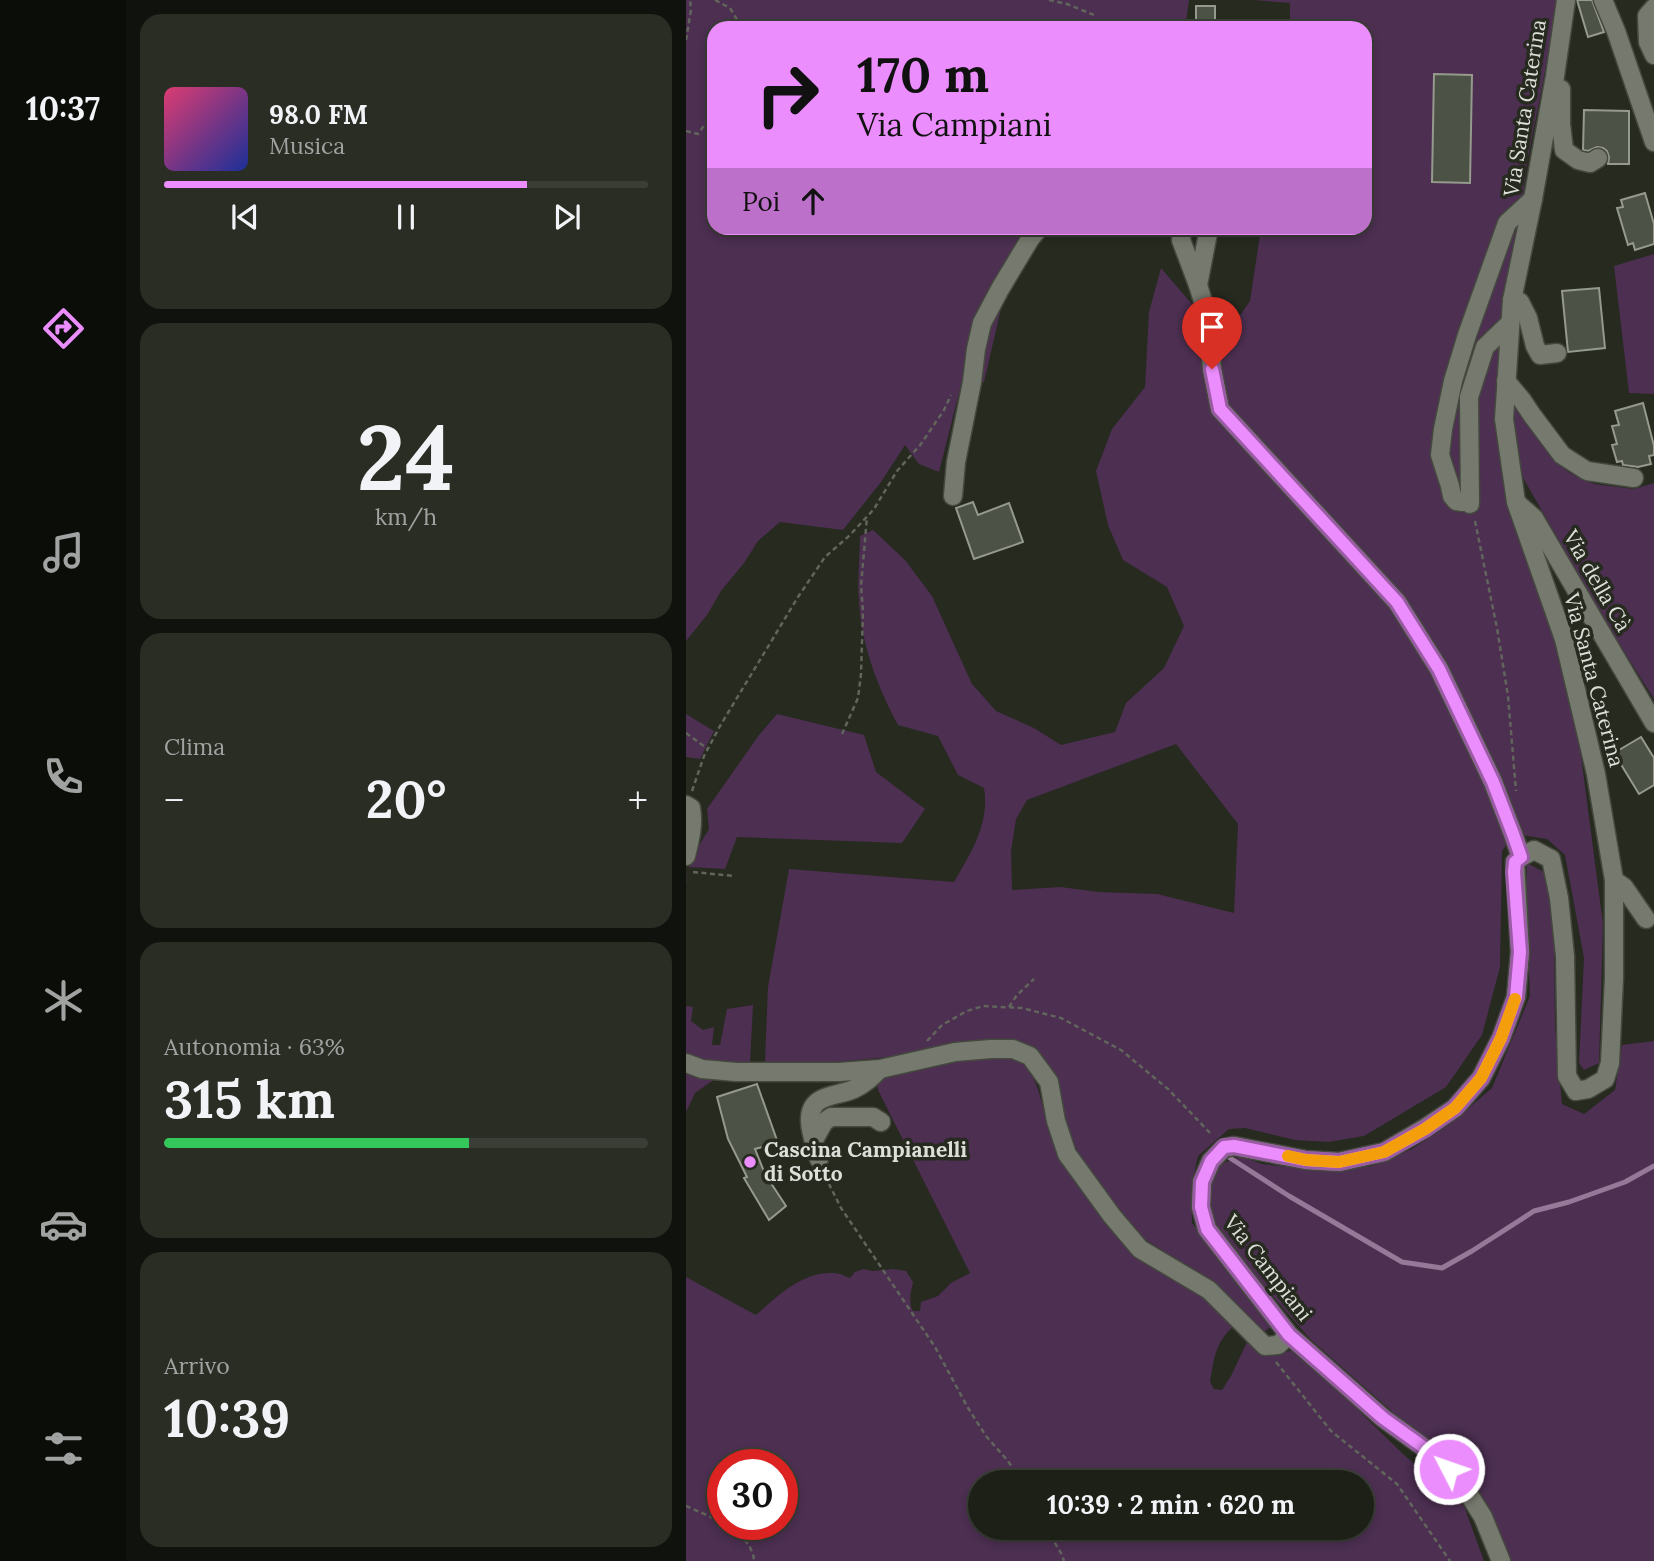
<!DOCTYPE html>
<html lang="it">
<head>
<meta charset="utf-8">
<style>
  :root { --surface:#1c2017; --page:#292d24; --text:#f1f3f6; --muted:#a0a3a1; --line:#3a3e36; --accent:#eb8dfc }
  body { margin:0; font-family:Lora,serif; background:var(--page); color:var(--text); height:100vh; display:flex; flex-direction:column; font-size:26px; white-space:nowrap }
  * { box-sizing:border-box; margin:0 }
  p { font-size:23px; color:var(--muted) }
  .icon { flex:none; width:38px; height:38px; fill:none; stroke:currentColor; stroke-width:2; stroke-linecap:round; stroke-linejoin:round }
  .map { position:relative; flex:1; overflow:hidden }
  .details { display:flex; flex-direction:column; gap:14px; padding:14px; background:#0f120d; width:560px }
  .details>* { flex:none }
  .hud { position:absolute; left:21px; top:21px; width:665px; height:214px; border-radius:21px; box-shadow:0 4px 10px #0003,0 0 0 2px var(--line); background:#eb8dfc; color:#111; overflow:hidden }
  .speed { position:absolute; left:21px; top:1449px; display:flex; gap:14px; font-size:35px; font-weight:700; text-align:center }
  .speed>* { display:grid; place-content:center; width:91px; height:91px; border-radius:50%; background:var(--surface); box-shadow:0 4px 10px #0003,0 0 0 2px var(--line); line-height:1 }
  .speed .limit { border:10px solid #d22; background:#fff; color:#111 }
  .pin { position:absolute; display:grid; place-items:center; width:60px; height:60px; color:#fff; margin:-72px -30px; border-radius:50% 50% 50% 0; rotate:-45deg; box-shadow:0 0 7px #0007 }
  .pin .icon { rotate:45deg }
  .me { position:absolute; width:77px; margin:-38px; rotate:311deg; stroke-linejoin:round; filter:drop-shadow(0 0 5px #0008) }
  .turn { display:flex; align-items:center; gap:24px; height:147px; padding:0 35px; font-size:32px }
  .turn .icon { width:91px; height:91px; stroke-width:2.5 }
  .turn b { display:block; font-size:49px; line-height:60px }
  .then { display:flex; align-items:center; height:66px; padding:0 35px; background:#0003; gap:14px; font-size:26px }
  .big { font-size:52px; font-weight:800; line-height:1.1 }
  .details .widget { flex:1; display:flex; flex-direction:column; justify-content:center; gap:10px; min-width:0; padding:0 24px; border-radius:21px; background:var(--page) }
  .details .dial { align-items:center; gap:0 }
  .dial b { font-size:91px; line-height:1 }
  .song { display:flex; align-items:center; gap:21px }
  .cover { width:84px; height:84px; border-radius:10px; background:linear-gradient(135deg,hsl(340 70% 55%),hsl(230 70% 35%)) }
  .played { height:7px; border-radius:4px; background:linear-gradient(90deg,var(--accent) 75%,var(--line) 75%) }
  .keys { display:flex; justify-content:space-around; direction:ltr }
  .heat { display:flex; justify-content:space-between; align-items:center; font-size:38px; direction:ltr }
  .charge { height:10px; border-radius:5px; background:linear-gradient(90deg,#34c759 63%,var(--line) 0) }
  .trip { position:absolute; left:282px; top:1470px; width:406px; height:70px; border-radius:35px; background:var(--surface); box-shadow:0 4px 10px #0003,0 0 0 2px var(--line); font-weight:800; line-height:70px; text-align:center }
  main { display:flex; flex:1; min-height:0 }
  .tab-bar { display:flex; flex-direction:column; width:126px; justify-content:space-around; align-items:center; background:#0b0d09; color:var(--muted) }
  .tab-bar .icon { width:49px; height:49px }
  .tab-bar .active { color:var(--accent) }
  .tab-bar b { font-size:32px; color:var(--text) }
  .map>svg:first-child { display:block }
</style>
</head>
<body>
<main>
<nav class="tab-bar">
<b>10:37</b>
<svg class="icon active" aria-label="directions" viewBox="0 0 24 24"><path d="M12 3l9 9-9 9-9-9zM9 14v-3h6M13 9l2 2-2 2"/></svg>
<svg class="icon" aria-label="music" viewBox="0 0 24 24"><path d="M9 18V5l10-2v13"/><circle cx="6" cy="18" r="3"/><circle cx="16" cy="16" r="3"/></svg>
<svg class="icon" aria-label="phone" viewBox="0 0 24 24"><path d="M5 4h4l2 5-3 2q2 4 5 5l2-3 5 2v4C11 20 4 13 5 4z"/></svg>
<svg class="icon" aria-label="climate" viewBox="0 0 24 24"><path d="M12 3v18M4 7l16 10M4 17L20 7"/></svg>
<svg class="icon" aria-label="car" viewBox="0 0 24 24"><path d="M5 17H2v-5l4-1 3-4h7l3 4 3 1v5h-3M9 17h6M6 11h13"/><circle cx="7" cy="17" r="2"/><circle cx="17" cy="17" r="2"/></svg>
<svg class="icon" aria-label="filters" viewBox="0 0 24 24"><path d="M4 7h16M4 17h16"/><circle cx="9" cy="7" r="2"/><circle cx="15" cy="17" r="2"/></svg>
</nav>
<section class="details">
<div class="widget">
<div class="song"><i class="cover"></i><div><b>98.0 FM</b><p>Musica</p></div></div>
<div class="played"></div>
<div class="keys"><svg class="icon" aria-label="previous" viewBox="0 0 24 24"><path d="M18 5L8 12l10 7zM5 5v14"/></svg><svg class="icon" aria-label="pause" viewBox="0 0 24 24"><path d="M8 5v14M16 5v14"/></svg><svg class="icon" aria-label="next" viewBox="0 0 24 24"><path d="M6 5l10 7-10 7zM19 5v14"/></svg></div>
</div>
<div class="widget dial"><b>24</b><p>km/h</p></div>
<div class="widget"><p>Clima</p>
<div class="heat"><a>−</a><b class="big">20°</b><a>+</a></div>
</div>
<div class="widget"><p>Autonomia · 63%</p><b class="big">315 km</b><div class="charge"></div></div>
<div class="widget"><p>Arrivo</p><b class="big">10:39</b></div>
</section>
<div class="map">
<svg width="968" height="1561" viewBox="0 0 968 1561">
  <rect width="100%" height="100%" fill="#262a1f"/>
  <g fill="#4c2f51" fill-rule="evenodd">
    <path d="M0 0H503L499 28H28V228H346L317 300 298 382 276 381 253 472 233 464 219 445 195 482 157 530 94 522 72 541 58 563 35 591 21 615 0 641Z"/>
    <path d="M567 0H873L841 163 832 238 822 502 873 654 892 733 917 924 913 1063 898 1070 893 1063 898 958 879 855 861 839 828 834 816 851 814 967 796 1035 760 1087 678 1136 642 1142 609 1140 559 1128 543 1129 512 1156 505 1188 506 1223 587 1326 574 1334 513 1273 455 1237 419 1197 397 1163 379 1123 370 1075 343 1045C304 1041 265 1049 226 1054 178 1060 130 1064 82 1066L79 1061 82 987 103 869 268 882C285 853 304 823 298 788L272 775 252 736 212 725C192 688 175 644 173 601 171 580 174 558 174 536L187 530 219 560 246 596 286 684 310 711 348 728 375 745 429 732 440 703 478 668 498 626 481 587 437 560 422 525 410 471 426 429 459 387 463 312 475 268 505 303 546 327 564 301 575 228H679V28H604V3ZM490 744 552 824 548 913 471 894 412 892 375 887 326 890 325 852 330 819 341 800Z"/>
    <path d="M968 254V394L943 393 928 266Z"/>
    <path d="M825 400 855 442 882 472 908 484 948 489 968 483V699L925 631 836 476Z"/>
    <path d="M0 714 28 731 14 759 0 757Z"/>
    <path d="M91 714 178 735 190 772 239 809 216 843 51 837 39 869 3 867 0 884V881L5 859 23 829 21 809 73 735Z"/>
    <path d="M841 863 860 873 868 931 869 1027 876 1104 898 1114 929 1090 936 1045 968 1041V1561H823L813 1534 785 1481 624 1339 532 1233 521 1201 529 1167 554 1156 576 1164 627 1170H656L686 1166 726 1149 764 1124 806 1088 844 996 840 892Z"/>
    <path d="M67 1005 64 1064H31L0 1057V1006L7 1007 5 1021 17 1030 28 1027 26 1045H34L41 1009Z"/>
    <path d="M308 1053 334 1057 346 1075 352 1089 364 1132 395 1187 519 1293 548 1326C529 1342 528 1359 524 1382L528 1389 536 1390 545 1376 561 1342 575 1353H597L610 1349 718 1455 778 1506 798 1561H0V1277L70 1315C92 1295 117 1271 148 1273 153 1273 159 1276 164 1278L169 1272 177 1269 187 1271 207 1269 220 1271 227 1282C225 1291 222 1303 227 1311H234L235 1302 252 1296 265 1283 284 1273 193 1092 188 1076ZM37 1465H96V1524H37ZM294 1482H676V1528H294Z"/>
    <path d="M0 1069 27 1076 26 1081 9 1093 0 1112Z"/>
  </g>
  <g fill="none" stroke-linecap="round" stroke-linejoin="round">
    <path stroke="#967899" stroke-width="5" d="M541 1156 603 1196 716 1262 756 1268 786 1251 848 1211 883 1202 939 1182 968 1166"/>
  </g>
  <g fill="#4d5246" stroke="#959a8d" stroke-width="2">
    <path d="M891 0H906L918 32 902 37Z"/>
    <rect x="510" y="6" width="19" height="22"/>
    <path d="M748 74 786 75 784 183 746 182Z"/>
    <path d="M898 110 943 111V164H922L923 157 921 151 917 148 911 147 902 151 897 150Z"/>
    <path d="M959 193 968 224V244L949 250 947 243 942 245 931 208 937 207 935 200Z"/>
    <path d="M913 288 919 348 882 352 876 291Z"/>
    <path d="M957 403 968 446V455L963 456 965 464 952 467 937 465 936 461 931 462 926 445 931 444 926 426 933 425 929 411Z"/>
    <path d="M287 502 292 515 323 503 337 542 288 559 270 508Z"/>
    <path d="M955 737 968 758V785L953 794 928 753Z"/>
    <path d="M71 1084 92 1143 69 1149 79 1174 100 1206 83 1220 58 1178 61 1177 42 1139 31 1097Z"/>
  </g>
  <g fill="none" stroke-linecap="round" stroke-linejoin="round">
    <defs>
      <g id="minor">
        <path d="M917 0 930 31 968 142"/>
        <path d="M968 8 961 16 962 42 968 55"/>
        <path d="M875 89V124L878 150 892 160 904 163 912 158"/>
        <path d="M496 228 495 240 512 285 522 318 526 369 534 409 711 602 753 669 807 782 827 834 835 857"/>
        <path d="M512 285 523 228"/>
        <path d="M826 300 834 302 842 318 849 346 854 355 871 353"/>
        <path d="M820 381 836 400 846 415 876 455 901 471 948 478"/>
        <path d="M267 496 270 462 286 382 290 349 296 323 314 289 344 239 353 228"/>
        <path d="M784 497 777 502 770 501 766 496 764 486 754 455 757 429 767 381 781 335 821 223 847 199"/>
        <path d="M784 504 783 397 799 347 824 323"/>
        <path d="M832 504 848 518 968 723"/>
        <path d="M0 805 5 808C8 825 4 840 0 856"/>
        <path d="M928 880 938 887 960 919"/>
        <path d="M0 1063 16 1069 50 1072H153L194 1069 269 1052 305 1049H327L344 1056 363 1082 370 1121 381 1154 426 1216 454 1249 523 1290 579 1346 592 1345 603 1335"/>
        <path d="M128 1140 138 1122 145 1117H187L195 1122"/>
        <path d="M133 1159C130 1147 124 1133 124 1121 123 1093 151 1097 168 1089 179 1084 186 1077 194 1069"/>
        <path d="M815 1561 797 1517 777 1485 763 1469 747 1454 697 1418 603 1335 521 1229 515 1207 516 1182 525 1161 538 1148 548 1146 620 1160 653 1162 698 1152 739 1128 769 1108 795 1078 815 1038 830 997 834 952 829 862 835 857 848 850 865 859 873 898 879 956 881 1076 890 1091 902 1089 919 1079 924 1063 928 978V880L910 774 878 639 830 502 818 419 826 300 847 199 869 76 880 0"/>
      </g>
    </defs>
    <use href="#minor" stroke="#45483f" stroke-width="21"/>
    <g stroke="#62655c" stroke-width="2.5" stroke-dasharray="5 3.5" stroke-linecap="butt">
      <path d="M29 0 44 8 56 28"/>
      <path d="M363 0 381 4 408 15"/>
      <path d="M0 40 5 10 4 0"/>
      <path d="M0 131 12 134 24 117 28 119"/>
      <path d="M789 521 811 628 822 696 830 791"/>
      <path d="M0 733 22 749"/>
      <path d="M156 734 172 698 175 674 177 611 175 586 181 517"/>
      <path d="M6 791 18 756 34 726 112 597 139 557 163 536 188 509 211 471 235 444 258 410 265 395"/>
      <path d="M7 872 48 876"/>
      <path d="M323 1007 331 995 348 979"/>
      <path d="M241 1041 256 1025 281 1011 297 1006 336 1008 375 1018 435 1050 482 1089 526 1135"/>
      <path d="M139 1176 155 1208 249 1347 282 1408 300 1436 322 1461 335 1482"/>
      <path d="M590 1362 645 1431 711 1484 764 1561"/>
      <path d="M0 1506C23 1516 67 1533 68 1561"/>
      <path d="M360 1528 375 1553 378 1561"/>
    </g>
    <use href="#minor" stroke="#767a6e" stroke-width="18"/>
  </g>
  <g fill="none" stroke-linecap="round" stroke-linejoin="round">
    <defs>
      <path id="route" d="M526 369 534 409 711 602 753 669 807 782 827 834 835 857 829 862 828 872 834 952 830 997 815 1038 795 1078 769 1108 739 1129 698 1152 653 1162 620 1160 548 1146 538 1147 525 1161 516 1182 515 1207 521 1229 603 1335 697 1418 747 1454 763 1469"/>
    </defs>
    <use href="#route" stroke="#995ca4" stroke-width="18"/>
    <use href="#route" stroke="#eb8dfc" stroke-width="12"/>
    <path stroke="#f59e0b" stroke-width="12" d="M602 1156 620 1160 653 1162 698 1152 739 1129 769 1108 795 1078 815 1038 829 999"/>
  </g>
  <circle fill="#eb8dfc" stroke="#262a1f" stroke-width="2.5" cx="64" cy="1162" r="7"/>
  <g text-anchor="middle" stroke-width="7" stroke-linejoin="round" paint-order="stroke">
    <g font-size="21" fill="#dde0d9" stroke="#262a1f">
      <text transform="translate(839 108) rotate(-81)" y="7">Via Santa Caterina</text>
      <text transform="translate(911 581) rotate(60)" y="7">Via della Cà</text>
      <text transform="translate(908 680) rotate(75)" y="7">Via Santa Caterina</text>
      <text transform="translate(582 1268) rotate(52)" y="7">Via Campiani</text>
    </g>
    <g font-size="21" font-weight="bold" fill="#dde0d9" stroke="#262a1f" text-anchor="start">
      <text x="78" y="1157">Cascina Campianelli<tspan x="78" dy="24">di Sotto</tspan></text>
    </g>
  </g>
</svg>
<div class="speed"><div class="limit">30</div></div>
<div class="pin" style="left:526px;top:369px;background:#d93025"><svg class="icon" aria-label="arrive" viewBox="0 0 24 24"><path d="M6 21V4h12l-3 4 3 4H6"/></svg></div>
<svg class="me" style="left:763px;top:1469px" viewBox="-20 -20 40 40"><circle r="17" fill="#eb8dfc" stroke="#fff" stroke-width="3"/><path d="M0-11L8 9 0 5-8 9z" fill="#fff"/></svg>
<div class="trip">10:39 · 2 min · 620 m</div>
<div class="hud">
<div class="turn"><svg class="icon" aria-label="right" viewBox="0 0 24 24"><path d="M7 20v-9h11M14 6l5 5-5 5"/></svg><div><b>170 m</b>Via Campiani</div></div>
<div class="then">Poi<svg class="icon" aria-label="ahead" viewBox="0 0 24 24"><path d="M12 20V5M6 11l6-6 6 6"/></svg></div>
</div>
</div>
</main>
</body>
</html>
